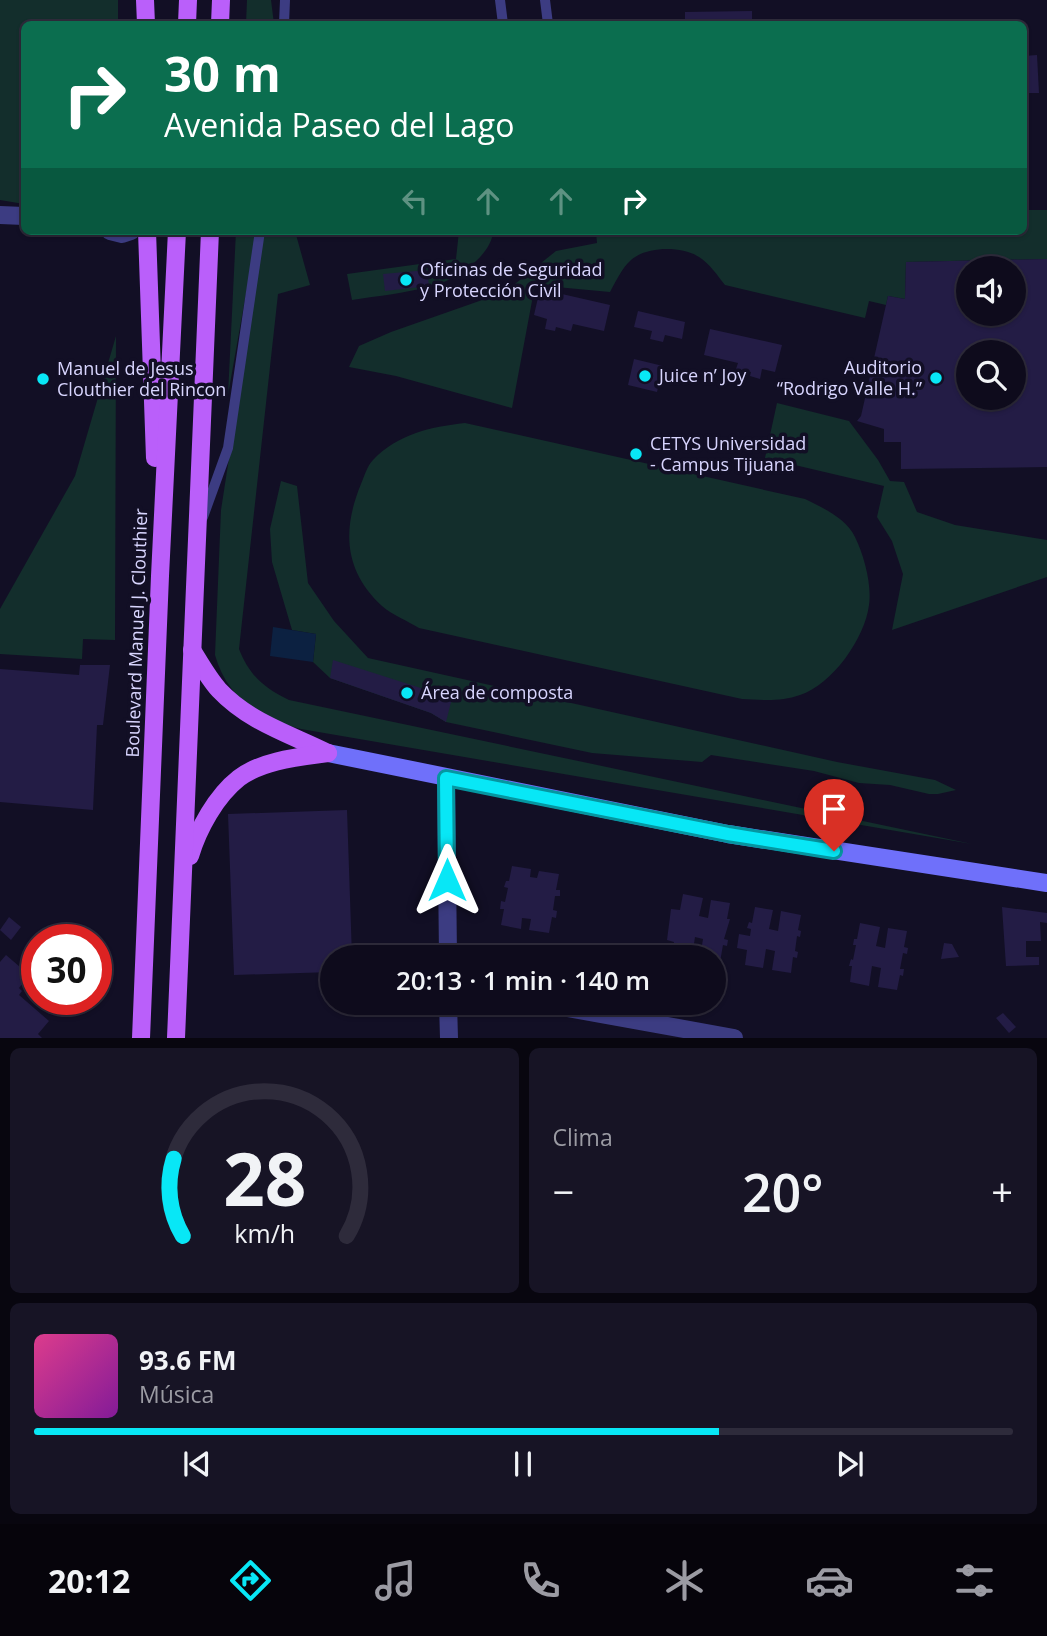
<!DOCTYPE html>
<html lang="es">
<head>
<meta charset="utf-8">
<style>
  :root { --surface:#0e0b1c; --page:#171425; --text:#f1f3f6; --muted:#9b9ba3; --line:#2e2b3b; --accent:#08e7f6 }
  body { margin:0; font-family:"Open Sans",sans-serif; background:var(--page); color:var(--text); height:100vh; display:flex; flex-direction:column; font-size:26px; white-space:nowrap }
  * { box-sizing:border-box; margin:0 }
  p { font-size:23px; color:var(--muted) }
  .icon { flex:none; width:38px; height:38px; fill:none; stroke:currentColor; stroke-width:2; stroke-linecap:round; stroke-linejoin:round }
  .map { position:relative; height:1038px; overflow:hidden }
  .drawer { display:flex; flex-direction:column; gap:10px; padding:10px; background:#08060f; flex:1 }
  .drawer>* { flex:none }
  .banner { position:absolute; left:21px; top:21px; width:1006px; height:214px; border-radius:10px; box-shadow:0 2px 5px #0004,0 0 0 2px var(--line); background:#0b6e4f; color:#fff; overflow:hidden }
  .controls { position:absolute; left:956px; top:256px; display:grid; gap:14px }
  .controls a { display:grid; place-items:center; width:70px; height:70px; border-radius:50%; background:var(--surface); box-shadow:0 2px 5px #0004,0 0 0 2px var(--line); font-size:35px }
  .speed { position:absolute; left:21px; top:924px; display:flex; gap:14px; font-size:35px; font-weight:700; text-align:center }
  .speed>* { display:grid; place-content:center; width:91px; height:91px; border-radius:50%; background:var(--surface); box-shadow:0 2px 5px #0004,0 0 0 2px var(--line); line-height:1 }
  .speed .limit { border:10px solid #d22; background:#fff; color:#111 }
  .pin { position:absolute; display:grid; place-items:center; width:60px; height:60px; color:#fff; margin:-72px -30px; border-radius:50% 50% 50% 0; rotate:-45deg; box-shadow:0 0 7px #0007 }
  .pin .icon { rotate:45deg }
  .me { position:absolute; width:77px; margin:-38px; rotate:0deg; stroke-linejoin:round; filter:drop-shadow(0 0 5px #0008) }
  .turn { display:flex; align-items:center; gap:24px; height:147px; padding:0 28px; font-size:32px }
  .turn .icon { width:91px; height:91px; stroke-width:2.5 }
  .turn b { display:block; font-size:49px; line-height:60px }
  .lanes { display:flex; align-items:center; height:66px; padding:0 28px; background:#0003; justify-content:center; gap:35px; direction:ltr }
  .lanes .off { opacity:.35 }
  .big { font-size:52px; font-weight:600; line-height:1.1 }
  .drawer .card { flex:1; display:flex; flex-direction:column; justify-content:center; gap:10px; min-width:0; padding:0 24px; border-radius:10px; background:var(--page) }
  .drawer .dial { align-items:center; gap:0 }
  .dial svg { height:182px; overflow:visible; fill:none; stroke:var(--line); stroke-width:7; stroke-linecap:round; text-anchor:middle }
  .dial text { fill:var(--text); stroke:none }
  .song { display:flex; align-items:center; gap:21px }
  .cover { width:84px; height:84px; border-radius:10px; background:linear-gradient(135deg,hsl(330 70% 55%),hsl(290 70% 35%)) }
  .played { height:7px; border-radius:4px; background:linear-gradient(90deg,var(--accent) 70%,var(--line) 70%) }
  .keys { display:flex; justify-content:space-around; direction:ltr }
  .heat { display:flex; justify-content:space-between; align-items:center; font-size:38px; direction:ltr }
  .drawer .tiles { flex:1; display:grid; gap:10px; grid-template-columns:1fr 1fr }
  .card:last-child { grid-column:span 2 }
  .trip { position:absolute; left:320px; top:945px; width:406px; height:70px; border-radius:35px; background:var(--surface); box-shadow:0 2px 5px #0004,0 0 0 2px var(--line); font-weight:600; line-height:70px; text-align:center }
  .dock { display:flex; height:112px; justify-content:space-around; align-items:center; background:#06040b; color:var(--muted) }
  .dock .icon { width:49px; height:49px }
  .dock .on { color:var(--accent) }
  .dock b { font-size:32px; color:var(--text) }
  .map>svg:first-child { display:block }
</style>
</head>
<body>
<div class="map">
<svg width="1047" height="1038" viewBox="0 0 1047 1038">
  <rect width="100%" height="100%" fill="#120f25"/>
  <g fill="#132e2c">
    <path d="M0 0H118V24H24V204L0 200Z"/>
    <path d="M247 0H271L274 24H246Z"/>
    <path d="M1024 210H1047V259L906 262 905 299 888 296 886 305 869 301 865 318 725 285C717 275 710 264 699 257 682 246 647 246 631 260 622 268 616 281 610 292L535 285 512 408 396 376 349 367 359 346 391 332 505 292 556 251 597 243 596 231H1024Z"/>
    <path d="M236 231H257L228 395Z"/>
    <path d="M264 231H295L310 285 278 294 239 649C249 675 264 688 289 700L972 844 301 729C259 718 227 698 215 655L221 510Z"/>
    <path d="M459 231H493C492 256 454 281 432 286 406 293 378 296 352 300L347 274 456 259Z"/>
    <path d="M116 336 115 640 83 639 82 659 0 654V609L75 476Z"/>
    <path d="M777 403 849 421 878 460 890 481 904 482 917 512 955 525 1047 540V577L892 630 903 574 892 541 877 517 884 486 765 458Z"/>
    <path d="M465 423 805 499C823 508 846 518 855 537 864 555 872 585 869 605 865 638 832 685 800 695 781 702 761 700 742 699L419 628C408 621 392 615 382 606 344 571 342 530 361 484 364 477 367 466 373 460 398 434 430 427 465 423Z"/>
    <path d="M281 481 297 486 308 583 334 621 368 658 837 762 935 780 956 790 938 794H929L890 785 859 783 814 771 711 755 702 762 592 753 446 722 431 713 330 678 313 662 316 634 292 630 272 562 270 529Z"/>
  </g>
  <path fill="#0c2141" d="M273 627 316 634 313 662 270 656Z"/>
  <g fill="#231c45" fill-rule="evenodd">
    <path d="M752 11V24H685V12Z"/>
    <path d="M1037 55 1039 93H1024V56Z"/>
    <path d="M1047 259V467L901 469V442H884V429L857 421 861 416 888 296 905 299 906 262ZM968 268H1013V313H968ZM968 352H1013V397H968Z"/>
    <path d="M427 270 429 286 385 291 383 274Z"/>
    <path d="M540 289 610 305 604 331 573 324 571 331 556 327 555 331 545 329 547 319 534 315Z"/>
    <path d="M638 311 685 322 682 339 665 335 663 342 650 339 652 331 634 327Z"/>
    <path d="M710 329 782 345 775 372 762 369 760 379 750 376 751 372 736 369 738 363 704 355Z"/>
    <path d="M634 359 663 366 657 392 628 385Z"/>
    <path d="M333 660 452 698 446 722 431 713 330 678Z"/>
    <path d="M80 665H110L103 725H97L93 810 0 802V669L79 675Z"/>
    <path d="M347 810 352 957H332V972L234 975 228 814Z"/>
    <path d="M512 866 531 869 530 877 537 878 539 871 559 874 556 890H560V896H555L553 910 557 911 556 918 552 917 549 933 529 930 531 919 522 918 521 929 501 925 504 909H500L501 901 505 902 508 888 504 887 506 881H509Z"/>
    <path d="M683 894 703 898 699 916 708 918 711 900 730 903 727 919H730L724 939 728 940 727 946 723 945 720 962 714 961V957H700L703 939 695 937 692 957 672 953 674 942 667 940 671 909 680 910Z"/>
    <path d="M755 907 773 910 769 929 778 931 781 911 801 915 798 930 801 931 800 937 797 936 795 951 798 952 797 958 793 957 791 973 772 970 775 951 766 949 763 968 745 965 747 950 737 948 739 934 750 936 751 929 747 928 749 922 752 923Z"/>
    <path d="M1002 907 1047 913V923L1040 922 1041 941H1026V957H1039V965L1006 966Z"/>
    <path d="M9 917 21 927 11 940 0 930Z"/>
    <path d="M860 923 880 927 876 946 885 948 888 928 907 931 904 947 908 948 907 954 903 953 900 969H904L903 976 900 975 897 990 878 987 881 968 872 966 869 986 850 982 852 966H849L851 959 853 960 856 945H853L854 939H857Z"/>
    <path d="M944 943 952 944 959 957 941 959Z"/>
    <path d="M6 955 34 979 30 983 26 979 19 988 22 991 19 995 49 1021 38 1034 42 1038H0V962Z"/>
    <path d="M1003 1013 1016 1027 1009 1033 996 1018Z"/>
  </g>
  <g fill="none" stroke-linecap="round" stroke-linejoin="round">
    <g stroke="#3c3c82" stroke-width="10">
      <path d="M500 0 503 24"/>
      <path d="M545 0 548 24"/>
      <path d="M284 24 285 0"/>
      <path d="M203 517 228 448 260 231"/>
    </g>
    <g stroke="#3c3c82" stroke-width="18">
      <path d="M0 215 24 216"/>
      <path d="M110 231 122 234 131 231"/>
      <path d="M446 778 448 957"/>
      <path d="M448 1003 449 1038"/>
      <path d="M540 1003 734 1038"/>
    </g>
    <path stroke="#6f70fa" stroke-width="18" d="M328 753 728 834 1047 883"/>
    <g stroke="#ba5ffa" stroke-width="18">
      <path d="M145 0 146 24"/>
      <path d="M187 24 188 0"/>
      <path d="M220 24 221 0"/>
      <path d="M147 231 155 458"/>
      <path d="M192 650C200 663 209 679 219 690 249 722 290 734 328 753"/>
      <path d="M190 856C198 829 216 796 239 778 263 760 299 757 328 753"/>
      <path d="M141 1038 160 576 177 231"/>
      <path d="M176 1038 210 231"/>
    </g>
  </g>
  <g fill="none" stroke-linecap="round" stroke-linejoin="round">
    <defs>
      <path id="route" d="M447 880 446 778 728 834 834 851"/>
    </defs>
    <use href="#route" stroke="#0596a0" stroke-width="18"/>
    <use href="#route" stroke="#08e7f6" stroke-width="12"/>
  </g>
  <g fill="#08e7f6" stroke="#120f25" stroke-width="2.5">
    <circle cx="406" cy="280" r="7"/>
    <circle cx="645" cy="376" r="7"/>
    <circle cx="936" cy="378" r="7"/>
    <circle cx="43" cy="379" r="7"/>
    <circle cx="636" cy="454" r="7"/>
    <circle cx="407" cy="693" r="7"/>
  </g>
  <g text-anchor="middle" stroke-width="7" stroke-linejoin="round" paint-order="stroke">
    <g font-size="18" fill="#d8d5fe" stroke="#120f25" text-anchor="start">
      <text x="420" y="276">Oficinas de Seguridad<tspan x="420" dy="21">y Protección Civil</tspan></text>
      <text x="922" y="374" text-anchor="end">Auditorio<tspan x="922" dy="21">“Rodrigo Valle H.”</tspan></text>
      <text x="57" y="375">Manuel de Jesus<tspan x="57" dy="21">Clouthier del Rincon</tspan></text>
      <text x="659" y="382">Juice n’ Joy</text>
      <text x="650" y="450">CETYS Universidad<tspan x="650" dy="21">- Campus Tijuana</tspan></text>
      <text x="421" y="699">Área de composta</text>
    </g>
    <g font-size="18" fill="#d8d5fe" stroke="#120f25">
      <text transform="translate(137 633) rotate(-88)" y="6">Boulevard Manuel J. Clouthier</text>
    </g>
  </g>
</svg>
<div class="controls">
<a><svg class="icon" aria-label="sound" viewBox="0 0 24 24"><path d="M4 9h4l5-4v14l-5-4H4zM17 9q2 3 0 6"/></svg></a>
<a><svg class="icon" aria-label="search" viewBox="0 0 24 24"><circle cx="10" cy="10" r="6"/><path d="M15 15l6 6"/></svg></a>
</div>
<div class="speed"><div class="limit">30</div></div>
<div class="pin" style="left:834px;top:851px;background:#d93025"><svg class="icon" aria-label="arrive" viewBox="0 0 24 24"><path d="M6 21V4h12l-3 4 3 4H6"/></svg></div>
<svg class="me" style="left:447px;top:880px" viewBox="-20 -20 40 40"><path d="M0-17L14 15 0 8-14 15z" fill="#08e7f6" stroke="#fff" stroke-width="4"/></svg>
<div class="trip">20:13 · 1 min · 140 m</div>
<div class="banner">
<div class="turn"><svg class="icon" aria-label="right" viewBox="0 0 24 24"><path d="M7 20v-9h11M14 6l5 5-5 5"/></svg><div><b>30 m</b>Avenida Paseo del Lago</div></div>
<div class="lanes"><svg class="icon off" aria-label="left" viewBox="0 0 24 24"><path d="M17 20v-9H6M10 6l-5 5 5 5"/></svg><svg class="icon off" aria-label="ahead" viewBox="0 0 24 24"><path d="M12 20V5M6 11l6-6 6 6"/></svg><svg class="icon off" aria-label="ahead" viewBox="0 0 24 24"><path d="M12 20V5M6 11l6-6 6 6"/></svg><svg class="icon" aria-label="right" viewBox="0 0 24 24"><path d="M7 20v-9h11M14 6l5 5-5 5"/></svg></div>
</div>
</div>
<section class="drawer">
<div class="tiles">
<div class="card dial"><svg viewBox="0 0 100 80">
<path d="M14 69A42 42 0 1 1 86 69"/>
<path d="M14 69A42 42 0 0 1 10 35" stroke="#08e7f6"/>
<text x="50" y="56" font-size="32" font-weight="700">28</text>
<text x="50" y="72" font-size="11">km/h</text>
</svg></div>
<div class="card"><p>Clima</p>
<div class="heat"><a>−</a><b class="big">20°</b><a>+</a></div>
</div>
<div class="card">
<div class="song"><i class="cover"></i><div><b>93.6 FM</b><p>Música</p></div></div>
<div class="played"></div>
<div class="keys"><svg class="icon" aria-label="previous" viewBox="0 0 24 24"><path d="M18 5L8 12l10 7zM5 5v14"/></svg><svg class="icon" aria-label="pause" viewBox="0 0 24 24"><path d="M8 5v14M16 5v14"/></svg><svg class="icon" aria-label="next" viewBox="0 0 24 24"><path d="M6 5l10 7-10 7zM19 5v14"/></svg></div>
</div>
</div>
</section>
<nav class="dock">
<b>20:12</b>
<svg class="icon on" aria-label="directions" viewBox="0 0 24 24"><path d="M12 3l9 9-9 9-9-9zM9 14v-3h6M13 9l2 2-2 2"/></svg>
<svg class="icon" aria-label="music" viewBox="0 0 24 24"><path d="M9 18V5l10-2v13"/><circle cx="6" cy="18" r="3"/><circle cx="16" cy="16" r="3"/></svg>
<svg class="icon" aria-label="phone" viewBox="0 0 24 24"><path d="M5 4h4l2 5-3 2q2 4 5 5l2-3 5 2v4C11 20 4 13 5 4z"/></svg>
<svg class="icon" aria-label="climate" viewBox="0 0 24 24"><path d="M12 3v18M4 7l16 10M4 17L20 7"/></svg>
<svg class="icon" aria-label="car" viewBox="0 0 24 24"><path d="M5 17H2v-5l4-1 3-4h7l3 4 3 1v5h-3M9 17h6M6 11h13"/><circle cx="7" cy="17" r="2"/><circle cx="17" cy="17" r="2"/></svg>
<svg class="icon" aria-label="filters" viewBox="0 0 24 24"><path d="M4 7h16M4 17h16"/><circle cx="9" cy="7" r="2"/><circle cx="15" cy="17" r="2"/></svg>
</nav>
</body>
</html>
